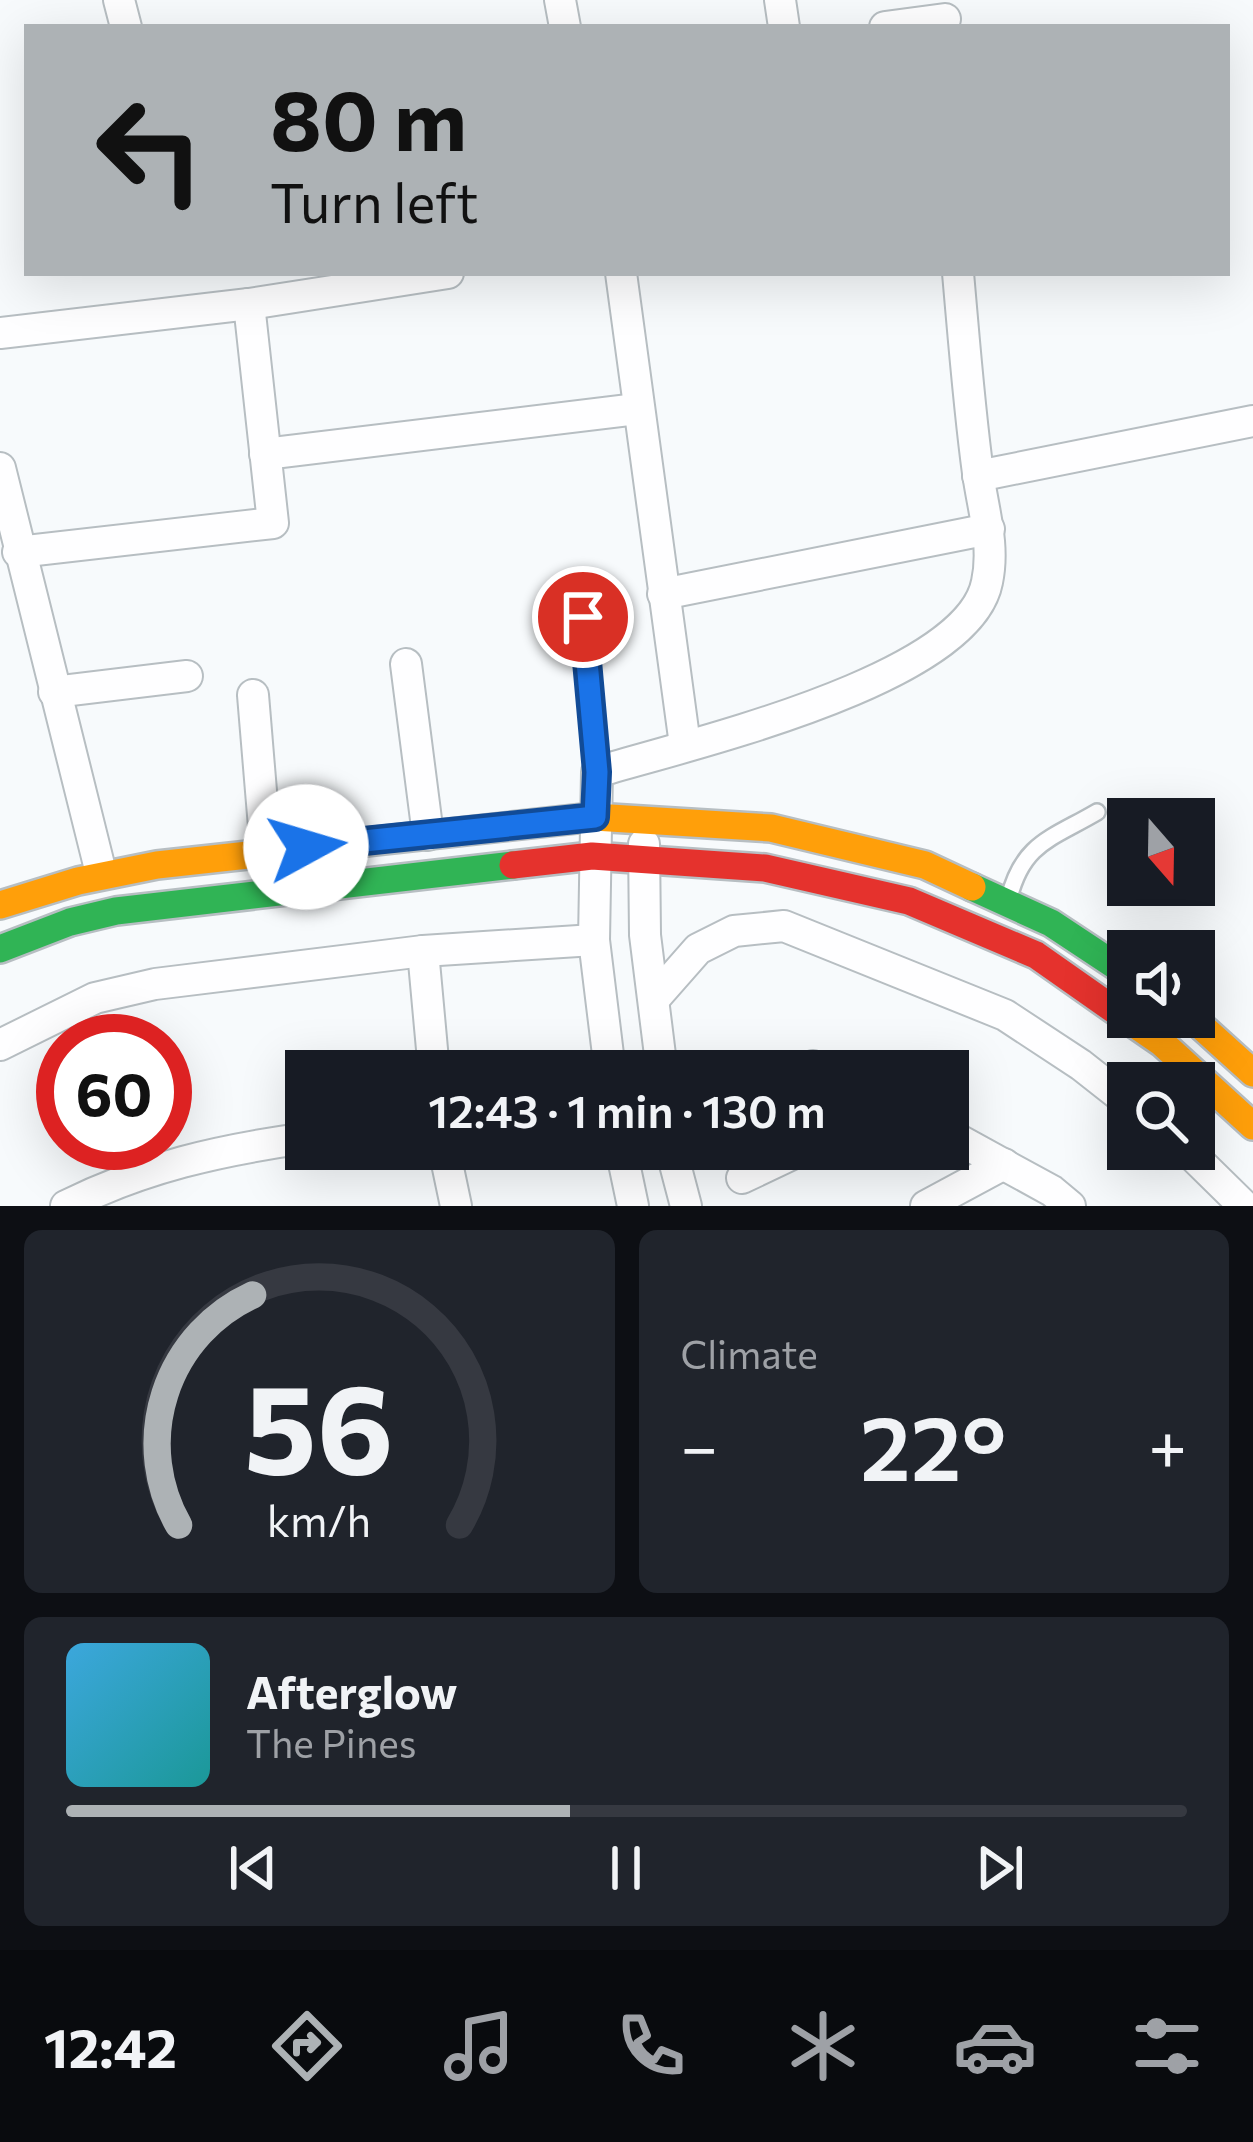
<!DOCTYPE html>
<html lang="en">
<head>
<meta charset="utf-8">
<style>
  :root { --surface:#171b24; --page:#20242c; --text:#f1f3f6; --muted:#9ea1a6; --line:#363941; --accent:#adb2b5 }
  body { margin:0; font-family:Commissioner,sans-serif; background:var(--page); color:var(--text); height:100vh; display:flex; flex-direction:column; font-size:45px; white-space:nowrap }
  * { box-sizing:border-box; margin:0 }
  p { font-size:39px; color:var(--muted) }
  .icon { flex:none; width:66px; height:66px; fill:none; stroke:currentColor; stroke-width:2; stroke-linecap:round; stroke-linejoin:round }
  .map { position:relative; height:1206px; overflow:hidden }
  .panel { display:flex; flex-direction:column; gap:24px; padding:24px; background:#0d0f14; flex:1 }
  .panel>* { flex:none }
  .banner { position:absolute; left:24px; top:24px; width:1206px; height:252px; border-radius:0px; box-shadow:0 12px 48px #0002; background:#adb2b5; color:#111; overflow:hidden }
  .needle { width:78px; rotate:160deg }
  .fabs { position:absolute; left:1107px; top:798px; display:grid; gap:24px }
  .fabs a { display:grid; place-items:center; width:108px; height:108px; border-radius:0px; background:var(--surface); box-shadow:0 12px 48px #0002; font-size:60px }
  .speed { position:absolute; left:36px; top:1014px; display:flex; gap:24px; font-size:60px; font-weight:700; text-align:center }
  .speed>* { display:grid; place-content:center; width:156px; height:156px; border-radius:50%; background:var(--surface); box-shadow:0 12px 48px #0002; line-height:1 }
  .speed .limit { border:18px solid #d22; background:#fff; color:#111 }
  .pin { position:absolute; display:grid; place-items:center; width:102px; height:102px; color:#fff; margin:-51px; border:6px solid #fff; border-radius:50%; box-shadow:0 3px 12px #0007 }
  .me { position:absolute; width:132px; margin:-66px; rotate:84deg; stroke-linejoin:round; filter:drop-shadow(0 0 9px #0008) }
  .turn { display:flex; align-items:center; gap:42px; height:252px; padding:0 48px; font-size:54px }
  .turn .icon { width:156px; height:156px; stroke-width:2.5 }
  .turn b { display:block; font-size:84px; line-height:102px }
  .big { font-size:90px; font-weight:600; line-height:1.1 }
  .panel .card { flex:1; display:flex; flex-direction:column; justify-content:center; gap:18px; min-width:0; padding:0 42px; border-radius:18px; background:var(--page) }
  .panel .dial { align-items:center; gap:0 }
  .dial svg { height:312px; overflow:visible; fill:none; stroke:var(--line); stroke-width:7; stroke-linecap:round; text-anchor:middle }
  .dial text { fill:var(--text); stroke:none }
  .song { display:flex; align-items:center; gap:36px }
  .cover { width:144px; height:144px; border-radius:18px; background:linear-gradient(135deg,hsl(200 70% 55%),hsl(180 70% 35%)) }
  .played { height:12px; border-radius:6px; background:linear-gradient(90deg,var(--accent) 45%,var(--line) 45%) }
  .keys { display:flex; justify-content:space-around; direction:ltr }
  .heat { display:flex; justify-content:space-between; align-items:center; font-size:66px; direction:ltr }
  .panel .tiles { flex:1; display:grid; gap:24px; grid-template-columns:1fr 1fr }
  .card:last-child { grid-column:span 2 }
  .trip { position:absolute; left:285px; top:1050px; width:684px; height:120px; border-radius:0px; background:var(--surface); box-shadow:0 12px 48px #0002; font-weight:600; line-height:120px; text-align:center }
  .tab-bar { display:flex; height:192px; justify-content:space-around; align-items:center; background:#090b0e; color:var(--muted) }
  .tab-bar .icon { width:84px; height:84px }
  .tab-bar .selected { color:var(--accent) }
  .tab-bar b { font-size:54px; color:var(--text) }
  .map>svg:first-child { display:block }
</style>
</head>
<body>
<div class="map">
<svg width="1253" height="1206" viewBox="0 0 1253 1206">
  <rect width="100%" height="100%" fill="#f7fafc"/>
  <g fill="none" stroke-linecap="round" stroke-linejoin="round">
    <defs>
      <g id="lane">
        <path d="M579 578 597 772"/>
        <path d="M1009 898C1023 843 1051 839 1097 812"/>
      </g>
      <g id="street">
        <path d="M119 0 126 27"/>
        <path d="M560 0 565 27"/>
        <path d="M780 0 784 27"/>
        <path d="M885 27 945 19"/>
        <path d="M621 273 685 745"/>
        <path d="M0 333 249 304 448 273"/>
        <path d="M265 454 637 409"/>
        <path d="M0 468 101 873"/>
        <path d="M978 476 1253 421"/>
        <path d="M18 552 273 523 249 304"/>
        <path d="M663 594 989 529"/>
        <path d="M406 664 428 835"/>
        <path d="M54 692 187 676"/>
        <path d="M253 695 266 851"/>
        <path d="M644 844 645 935 662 1071"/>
        <path d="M423 951 434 1071"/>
        <path d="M654 999 698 949 734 931 784 926 1005 1015 1081 1065 1128 1102"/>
        <path d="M0 1045 95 998 155 984 423 951 594 940"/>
        <path d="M610 1071 594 940 597 772C685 745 968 681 987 582 995 545 983 510 978 473 969 407 964 340 958 273"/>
        <path d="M799 1071 813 1066 823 1071"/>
        <path d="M948 1134 1052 1191 1070 1206"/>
        <path d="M444 1149 456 1206"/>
        <path d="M621 1149 633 1206"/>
        <path d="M671 1149 686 1206"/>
        <path d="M1186 1149 1244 1206"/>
        <path d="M742 1178 803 1149"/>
        <path d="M66 1206C143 1167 221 1150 306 1138"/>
        <path d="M926 1206 1004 1164"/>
      </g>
      <g id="fast">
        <path d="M972 887 1051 923 1128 974"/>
        <path d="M0 949 70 922 116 911 513 865"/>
      </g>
      <g id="slow">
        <path d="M0 905 78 881 157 865 594 817 771 828 925 865 972 887"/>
        <path d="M1191 1017 1253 1073"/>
        <path d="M1130 1021 1162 1043 1253 1126"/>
      </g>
      <path id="jam" d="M513 865 592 856 765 868 909 901 1036 955 1130 1021"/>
    </defs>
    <use href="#lane" stroke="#b7bec2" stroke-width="20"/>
    <use href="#street" stroke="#b7bec2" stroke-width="34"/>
    <use href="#fast" stroke="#b7bec2" stroke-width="32"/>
    <use href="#slow" stroke="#b7bec2" stroke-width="32"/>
    <use href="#jam" stroke="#b7bec2" stroke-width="32"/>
    <use href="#lane" stroke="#fefeff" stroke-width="15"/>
    <use href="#street" stroke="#fefeff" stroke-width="30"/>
    <use href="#fast" stroke="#30b455" stroke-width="27"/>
    <use href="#slow" stroke="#ff9f0a" stroke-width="27"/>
    <use href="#jam" stroke="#e5322d" stroke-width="27"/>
  </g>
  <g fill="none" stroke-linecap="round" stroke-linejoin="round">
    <defs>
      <path id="route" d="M306 847 595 817 597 772 583 617"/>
    </defs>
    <use href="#route" stroke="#114b97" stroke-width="30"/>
    <use href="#route" stroke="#1a73e8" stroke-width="21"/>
  </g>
</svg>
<div class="fabs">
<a><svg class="needle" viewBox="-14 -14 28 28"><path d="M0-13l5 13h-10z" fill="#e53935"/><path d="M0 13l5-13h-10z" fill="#9ea1a6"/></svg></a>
<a><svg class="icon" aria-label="sound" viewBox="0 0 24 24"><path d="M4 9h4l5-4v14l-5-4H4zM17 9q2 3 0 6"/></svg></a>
<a><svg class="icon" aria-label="search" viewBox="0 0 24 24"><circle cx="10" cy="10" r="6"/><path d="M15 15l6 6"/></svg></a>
</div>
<div class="speed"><div class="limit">60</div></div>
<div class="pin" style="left:583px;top:617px;background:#d93025"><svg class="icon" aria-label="arrive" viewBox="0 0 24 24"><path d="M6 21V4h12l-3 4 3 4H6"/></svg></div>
<svg class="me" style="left:306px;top:847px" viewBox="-20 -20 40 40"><circle r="19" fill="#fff"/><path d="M0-13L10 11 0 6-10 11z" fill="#1a73e8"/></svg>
<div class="trip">12:43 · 1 min · 130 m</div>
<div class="banner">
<div class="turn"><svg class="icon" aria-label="left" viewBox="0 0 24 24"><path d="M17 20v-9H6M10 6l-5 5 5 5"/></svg><div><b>80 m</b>Turn left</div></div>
</div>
</div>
<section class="panel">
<div class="tiles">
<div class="card dial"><svg viewBox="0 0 100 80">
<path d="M14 69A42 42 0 1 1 86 69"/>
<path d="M14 69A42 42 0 0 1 33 10" stroke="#adb2b5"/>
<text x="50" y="56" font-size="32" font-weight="700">56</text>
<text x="50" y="72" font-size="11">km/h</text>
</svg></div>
<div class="card"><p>Climate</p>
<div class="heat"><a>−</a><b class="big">22°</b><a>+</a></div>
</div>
<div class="card">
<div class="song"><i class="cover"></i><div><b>Afterglow</b><p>The Pines</p></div></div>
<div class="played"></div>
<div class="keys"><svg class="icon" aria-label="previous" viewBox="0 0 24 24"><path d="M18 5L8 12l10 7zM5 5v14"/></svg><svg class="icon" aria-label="pause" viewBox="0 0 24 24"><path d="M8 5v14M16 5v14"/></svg><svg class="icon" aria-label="next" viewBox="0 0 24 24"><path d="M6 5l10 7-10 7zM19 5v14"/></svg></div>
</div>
</div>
</section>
<nav class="tab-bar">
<b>12:42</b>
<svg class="icon selected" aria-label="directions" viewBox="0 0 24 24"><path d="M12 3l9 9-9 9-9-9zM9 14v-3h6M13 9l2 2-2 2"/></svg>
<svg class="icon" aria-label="music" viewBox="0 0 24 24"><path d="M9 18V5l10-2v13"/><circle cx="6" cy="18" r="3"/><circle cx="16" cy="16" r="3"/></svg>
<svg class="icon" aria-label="phone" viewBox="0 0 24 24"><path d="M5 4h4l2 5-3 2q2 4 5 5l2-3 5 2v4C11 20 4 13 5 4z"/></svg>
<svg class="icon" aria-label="climate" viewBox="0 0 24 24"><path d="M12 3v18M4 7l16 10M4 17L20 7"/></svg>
<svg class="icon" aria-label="car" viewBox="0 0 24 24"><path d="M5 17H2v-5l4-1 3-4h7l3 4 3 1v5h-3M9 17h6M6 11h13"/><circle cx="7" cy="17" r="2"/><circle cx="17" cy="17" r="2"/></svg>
<svg class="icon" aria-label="filters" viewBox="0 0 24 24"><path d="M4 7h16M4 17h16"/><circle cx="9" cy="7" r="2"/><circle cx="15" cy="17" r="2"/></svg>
</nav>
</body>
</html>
